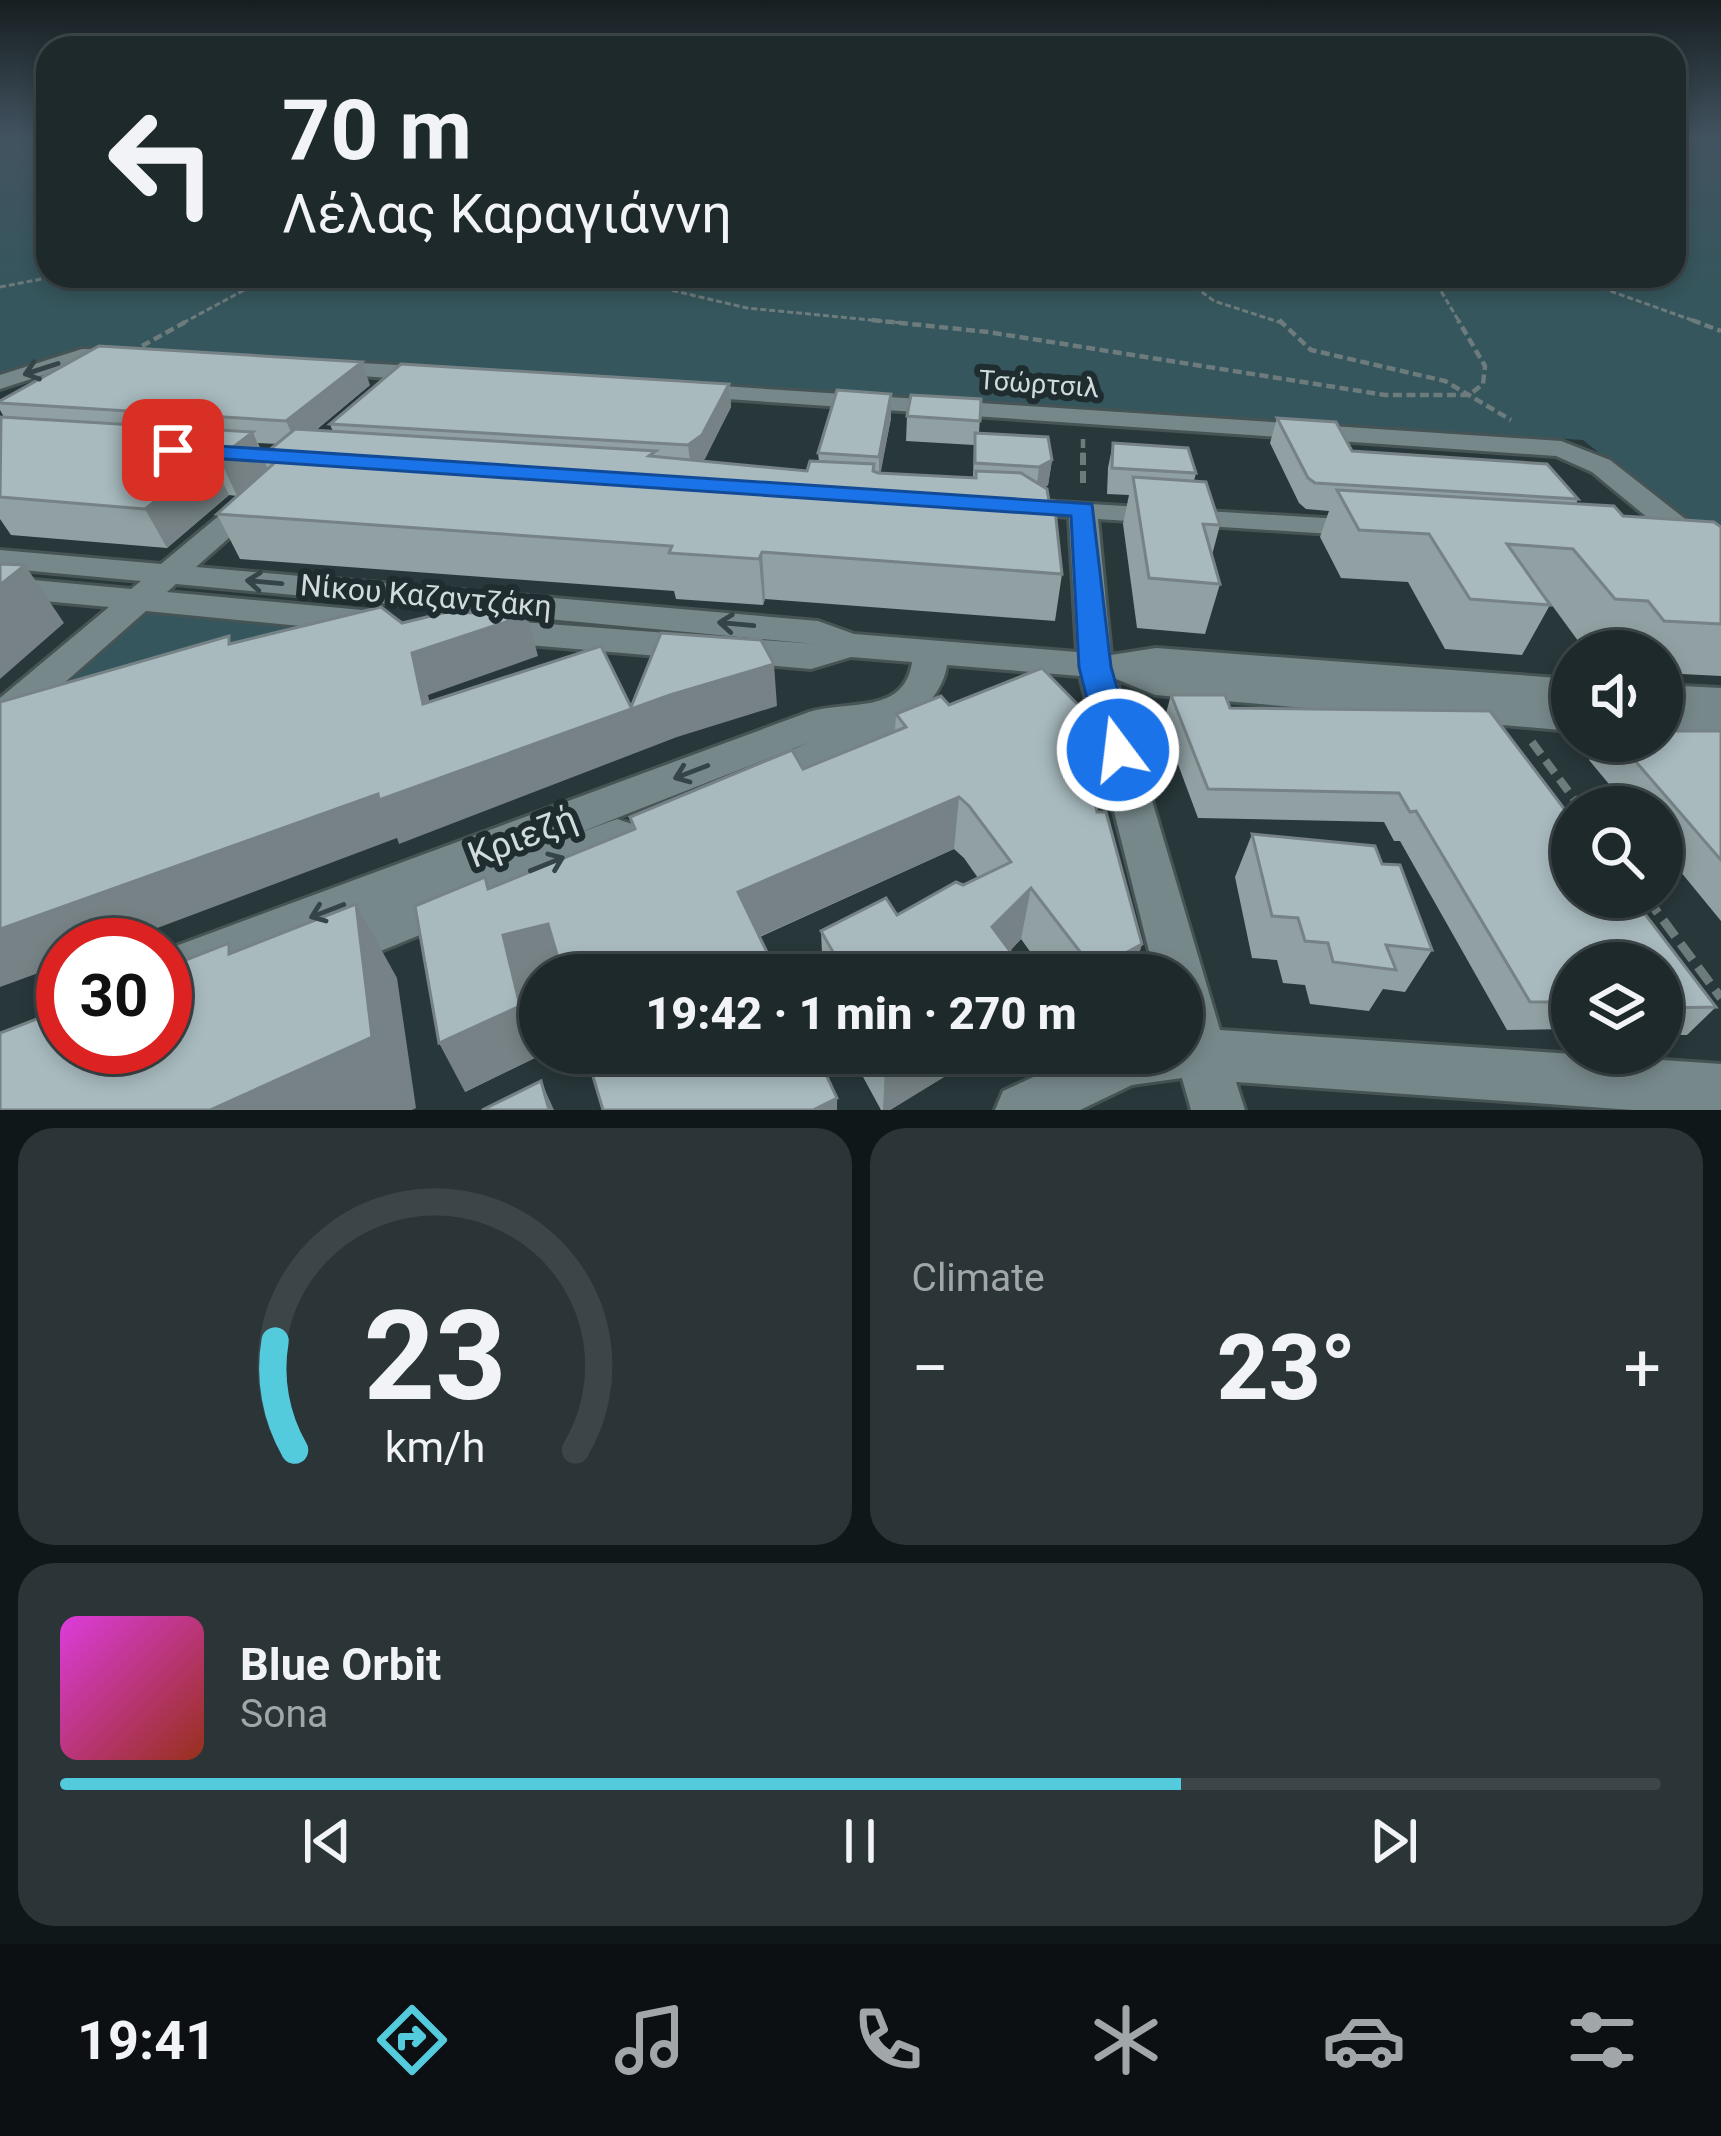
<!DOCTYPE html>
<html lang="en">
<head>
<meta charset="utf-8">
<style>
  :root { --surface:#1e292c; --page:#2b3538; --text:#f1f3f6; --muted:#a1a6a9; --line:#3c4548; --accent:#54cadd }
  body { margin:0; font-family:Roboto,sans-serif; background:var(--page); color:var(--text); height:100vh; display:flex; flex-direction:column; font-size:45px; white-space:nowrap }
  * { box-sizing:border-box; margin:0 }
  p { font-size:39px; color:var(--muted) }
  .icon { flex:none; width:66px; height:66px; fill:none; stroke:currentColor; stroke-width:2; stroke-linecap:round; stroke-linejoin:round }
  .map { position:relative; height:1110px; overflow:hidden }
  .drawer { display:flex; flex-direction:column; gap:18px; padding:18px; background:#101718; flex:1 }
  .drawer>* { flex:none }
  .top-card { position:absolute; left:36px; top:36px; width:1650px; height:252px; border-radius:36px; box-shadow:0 6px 18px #0003,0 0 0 3px var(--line); background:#1e292c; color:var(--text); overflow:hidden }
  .controls { position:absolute; left:1551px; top:630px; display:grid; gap:24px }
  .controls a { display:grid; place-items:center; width:132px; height:132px; border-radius:50%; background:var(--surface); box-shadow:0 6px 18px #0003,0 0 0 3px var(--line); font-size:60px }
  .speed { position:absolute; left:36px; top:918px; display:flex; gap:24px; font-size:60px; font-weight:700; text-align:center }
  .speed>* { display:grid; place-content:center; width:156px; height:156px; border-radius:50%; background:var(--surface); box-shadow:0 6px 18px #0003,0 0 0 3px var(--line); line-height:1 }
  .speed .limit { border:18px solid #d22; background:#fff; color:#111 }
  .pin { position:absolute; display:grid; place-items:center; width:102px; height:102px; color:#fff; margin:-51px; border-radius:24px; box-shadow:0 6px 18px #0006 }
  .me { position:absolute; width:132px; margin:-66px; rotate:345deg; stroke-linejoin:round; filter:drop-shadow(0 0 9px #0008) }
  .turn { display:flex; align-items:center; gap:42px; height:252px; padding:0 48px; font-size:54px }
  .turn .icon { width:156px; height:156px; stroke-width:2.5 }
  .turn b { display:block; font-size:84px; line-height:102px }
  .big { font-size:90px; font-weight:800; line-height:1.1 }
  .drawer .tile { flex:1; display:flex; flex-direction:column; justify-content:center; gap:18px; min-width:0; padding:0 42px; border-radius:36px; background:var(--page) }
  .drawer .dial { align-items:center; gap:0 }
  .dial svg { height:312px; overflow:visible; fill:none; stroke:var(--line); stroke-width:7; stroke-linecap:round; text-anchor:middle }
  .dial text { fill:var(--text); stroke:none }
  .song { display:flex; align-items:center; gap:36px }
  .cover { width:144px; height:144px; border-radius:18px; background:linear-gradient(135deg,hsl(300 70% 55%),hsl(10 70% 35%)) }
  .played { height:12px; border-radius:6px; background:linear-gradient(90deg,var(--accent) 70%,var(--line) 70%) }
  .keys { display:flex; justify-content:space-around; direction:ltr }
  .heat { display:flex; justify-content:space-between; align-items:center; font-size:66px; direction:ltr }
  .drawer .tiles { flex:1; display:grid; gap:18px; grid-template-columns:1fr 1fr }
  .tile:last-child { grid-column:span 2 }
  .trip { position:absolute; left:519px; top:954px; width:684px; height:120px; border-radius:60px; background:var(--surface); box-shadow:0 6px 18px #0003,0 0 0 3px var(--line); font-weight:800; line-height:120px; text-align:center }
  .tabs { display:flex; height:192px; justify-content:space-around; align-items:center; background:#0c1012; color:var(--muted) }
  .tabs .icon { width:84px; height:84px }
  .tabs .active { color:var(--accent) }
  .tabs b { font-size:54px; color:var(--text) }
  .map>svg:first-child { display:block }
</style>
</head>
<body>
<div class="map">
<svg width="1721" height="1110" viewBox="0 0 1721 1110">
  <rect width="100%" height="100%" fill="#28373a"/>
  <g fill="#35565c">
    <path d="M0 137H48V276H1674V137H1721V550L1583 440 82 347 0 373Z"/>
    <path d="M149 610 292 621 284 633 70 690 58 682Z"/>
  </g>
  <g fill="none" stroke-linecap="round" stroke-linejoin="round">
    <defs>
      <g id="minor">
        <path d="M82 349 122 350 133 357 122 364 84 362 0 389V375Z"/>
        <path d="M325 361 433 367 444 374 433 381 317 373 314 368Z"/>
        <path d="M691 384 1561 441 1610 460 1721 547V571L1710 569 1592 472 1556 456 683 396 679 391Z"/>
        <path d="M255 492 269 500 265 506 196 567 818 621 854 634 1077 652 1069 517 1006 511 1002 505 1006 499 1373 521 1377 527 1363 536 1098 519 1111 655 1156 648 1572 679V731L1155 695 1116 679 1220 1030 1721 1064V1110H1633L1236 1082 1245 1110H1191L1182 1078 1132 1085 1080 1110H995L1003 1091 1086 1053H1182V975H1155L1080 676 947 665C939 727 827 768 776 790L762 795 748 790 742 779 748 768 810 742 576 834 617 819 632 824 638 836 632 848 349 964 333 971 317 964 310 949 315 936 165 996V950L809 712C848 700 905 715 912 662L851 657 811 669 493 642 481 639 476 631 481 623 493 620 816 644 176 584 167 592 373 611 385 614 389 622 385 630 373 633 146 611 13 728 0 732V698L109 607 0 597V577L131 589 141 581 0 568V550L161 564 245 494Z"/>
        <path d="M1662 685 1721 688V742L1662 738Z"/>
      </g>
    </defs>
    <use href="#minor" stroke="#465455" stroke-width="6"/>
    <g stroke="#6e7b7d" stroke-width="3" stroke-dasharray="6 3" stroke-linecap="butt">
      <path d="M611 276 747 308 902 323"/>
      <path d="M1180 276 1214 301 1282 323"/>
      <path d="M1432 276 1460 323"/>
      <path d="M1568 276 1700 323"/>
      <path d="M0 287 57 276"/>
      <path d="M183 323 270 276"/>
    </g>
    <g stroke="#6e7b7d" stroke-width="4.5" stroke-dasharray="9 4.5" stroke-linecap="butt">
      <path d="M872 320 988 332 1385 395H1469L1483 384 1485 366 1458 320"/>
      <path d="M1279 320 1311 350 1445 381 1511 420"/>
      <path d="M1692 320 1721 331"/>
      <path d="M142 346 189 320"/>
      <path d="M1083 439V456"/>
    </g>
    <path stroke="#6e7b7d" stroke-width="6" stroke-dasharray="12 6" stroke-linecap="butt" d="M1083 453V486"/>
    <path stroke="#6e7b7d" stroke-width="8" stroke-dasharray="15 8" stroke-linecap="butt" d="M1532 742 1580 807"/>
    <path stroke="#6e7b7d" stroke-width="9" stroke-dasharray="20 9" stroke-linecap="butt" d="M1646 897 1721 998"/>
    <use href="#minor" fill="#77888b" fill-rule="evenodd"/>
  </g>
  <g fill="#90a0a3" fill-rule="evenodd">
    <path d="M729 384 731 407 703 461 807 471 819 461 818 453 891 418 880 473 973 478 974 445 906 441 907 416 981 399 979 433 1052 460 1048 485 1044 488 1062 574 1055 621 765 599 763 605 676 599 674 591 240 559 217 514 237 496 229 495 167 548 11 535 0 519V420L4 417 0 410V401L370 385 315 431 333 432 330 424ZM258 443 277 444 263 455Z"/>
    <path d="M1277 418 1352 451 1578 499 1576 504 1623 516 1721 527V676L1662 673V651L1584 649 1546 597 1550 605 1522 655 1445 649 1408 582 1341 578 1320 537 1329 511 1306 509 1299 503 1270 443Z"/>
    <path d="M1113 443 1196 473 1194 481 1220 525 1212 555 1220 584 1205 634 1137 628 1123 524 1129 495 1107 494 1108 468Z"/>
    <path d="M1171 695 1230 708 1490 711 1716 1007 1687 1035H1662V963H1572V1029L1507 1030 1400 841H1394L1384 822 1198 818 1163 724Z"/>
    <path d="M949 705 1091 743 1087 763 1097 812 1142 944 1132 975H1047L1021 939 1010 951 1025 971 1024 975H823L821 931 897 915 978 878 964 858 954 849 760 937 540 975 523 986 541 1055 465 1092 485 877 489 888 633 830 630 817 803 769 895 732 896 714Z"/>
    <path d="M1721 731V921L1662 849V807H1628L1589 760 1602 741H1662Z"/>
    <path d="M1252 834 1382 864 1432 950 1405 992 1383 989 1369 1011 1310 1004 1305 985 1283 983 1277 960 1252 958 1235 877Z"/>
    <path d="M856 1053H983L890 1110H881L856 1064Z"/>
  </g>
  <g fill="#768285">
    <path d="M362 362 370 385 297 445 286 421Z"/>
    <path d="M729 384 731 407 705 459 691 470 688 445Z"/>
    <path d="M891 394V418L879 482V457Z"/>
    <path d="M253 432 268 470 237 496 219 458Z"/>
    <path d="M211 458 229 495 167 548 145 509Z"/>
    <path d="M1052 460 1048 485 1036 492 1039 467Z"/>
    <path d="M762 552 765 599 763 605 759 559Z"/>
    <path d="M25 565 64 623 0 679V585Z"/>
    <path d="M527 615 538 656 428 695 440 747 423 704 412 653Z"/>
    <path d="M774 664 777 706 677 737 399 844 397 838 112 945H63V964L0 987V929L378 794 670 695Z"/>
    <path d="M1091 743 1080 794 1083 746Z"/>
    <path d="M959 797 954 849 745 943 738 892Z"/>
    <path d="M485 877 505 929 548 924 566 974 540 975V982L523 986 541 1055 465 1092 439 1043 488 889Z"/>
    <path d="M1031 888 1021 939 988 975 992 927Z"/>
    <path d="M356 904 397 978 416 1108 412 1110H210Z"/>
    <path d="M1142 944 1132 975H1092L1094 970Z"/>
    <path d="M907 1053H983L890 1110H883L885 1066Z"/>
    <path d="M541 1081 554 1110H549Z"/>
    <path d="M837 1098V1110H813Z"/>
  </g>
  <g fill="#a8babe" stroke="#768285" stroke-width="3">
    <path d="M99 346 362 362 286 421 0 403V401Z"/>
    <path d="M401 364 729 384 702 435 688 445 330 424Z"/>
    <path d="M837 390 891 394 879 457 818 453Z"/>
    <path d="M911 395 981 399 980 421 907 416Z"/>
    <path d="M1 417 253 432 219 458H211L145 509 0 497Z"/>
    <path d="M1277 418 1336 422 1352 451 1547 464 1578 499 1315 483 1308 478Z"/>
    <path d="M295 429 656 451 649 456 807 471 810 461 874 464 873 471 878 473 976 478V471L1021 473 1047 489 1049 501H1054L1062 574 762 552 759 559 669 553 672 546 217 514 281 457 262 456Z"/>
    <path d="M975 433 1048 437 1052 460 1039 467 975 463Z"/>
    <path d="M1113 443 1188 448 1196 473 1112 468Z"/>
    <path d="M1133 477 1206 482 1220 525 1203 524 1220 584 1149 578Z"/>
    <path d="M1337 490 1614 506 1623 516 1714 522 1721 527V624L1664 621 1648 601 1615 599 1573 549 1507 544 1550 605 1470 599 1429 534 1359 530Z"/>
    <path d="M0 564 25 565 0 585Z"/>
    <path d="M381 607 402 623 447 612 527 615 412 653 423 704 601 646 631 707 661 633 761 640 774 664 670 695 379 800 378 794 0 929V702L229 636V644Z"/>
    <path d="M1042 668 1083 710 1091 743 1083 746 1097 812H1106L1142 944 1094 970 1031 888 992 927 1025 971 1017 975H846L821 931 886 898 897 915 956 882 963 885 1011 862 969 806 959 797 738 892 778 975H563L548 924 503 935 520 1006 439 1043 415 906 485 877 488 889 635 829 630 817 792 750 803 769 906 727 896 714 941 696 949 705Z"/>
    <path d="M1171 695H1225L1230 708 1490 711 1572 819V897H1632L1716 1007 1662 1008V963H1572V1002H1530L1416 811 1410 812 1399 793 1208 789Z"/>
    <path d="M1662 731H1721V860L1618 741H1662Z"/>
    <path d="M1252 834 1375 846 1382 864 1400 865 1432 950 1386 945 1396 970 1333 962 1328 943 1305 941 1298 918 1272 916Z"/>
    <path d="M356 904 372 1037 210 1110H0V1033L63 1009V1047H165V968L229 943V954Z"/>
    <path d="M586 1053H816L837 1098 813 1110H603Z"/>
    <path d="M878 1053H907L885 1066Z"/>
    <path d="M541 1081 549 1110H482Z"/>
  </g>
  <defs><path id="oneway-shaft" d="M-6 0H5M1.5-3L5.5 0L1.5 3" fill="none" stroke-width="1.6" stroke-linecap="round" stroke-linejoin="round" transform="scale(3)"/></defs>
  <g stroke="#354447">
    <use href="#oneway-shaft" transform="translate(41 369) rotate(162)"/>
    <use href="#oneway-shaft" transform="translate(264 582) rotate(-175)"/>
    <use href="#oneway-shaft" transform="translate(736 624) rotate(-175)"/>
    <use href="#oneway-shaft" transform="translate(691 772) rotate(159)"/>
    <use href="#oneway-shaft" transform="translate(547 864) rotate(-22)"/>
    <use href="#oneway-shaft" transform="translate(327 911) rotate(159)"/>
  </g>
  <linearGradient id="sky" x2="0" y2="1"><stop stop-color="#161e20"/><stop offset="0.47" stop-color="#425360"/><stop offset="1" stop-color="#425360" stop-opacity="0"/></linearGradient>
  <rect width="1721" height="292" fill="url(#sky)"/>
  <path fill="#1a73e8" stroke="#114b97" stroke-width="3" d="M173 443 1092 504 1111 667 1135 750 1130 759 1118 763 1106 759 1100 750 1079 667 1071 516 165 455 161 450Z"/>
  <g text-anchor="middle" stroke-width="12" stroke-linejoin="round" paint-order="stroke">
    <g font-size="27" fill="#d1dbdc" stroke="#1f2d30">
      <text transform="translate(1039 384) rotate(4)" y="9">Τσώρτσιλ</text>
    </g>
    <g font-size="30" fill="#d1dbdc" stroke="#1f2d30">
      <text transform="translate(426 596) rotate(5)" y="10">Νίκου Καζαντζάκη</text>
    </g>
    <g font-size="36" fill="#d1dbdc" stroke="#1f2d30">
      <text transform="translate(522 836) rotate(-21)" y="13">Κριεζή</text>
    </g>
  </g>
</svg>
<div class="controls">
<a><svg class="icon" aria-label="sound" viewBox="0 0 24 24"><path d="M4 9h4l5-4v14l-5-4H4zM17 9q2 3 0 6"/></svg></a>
<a><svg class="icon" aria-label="search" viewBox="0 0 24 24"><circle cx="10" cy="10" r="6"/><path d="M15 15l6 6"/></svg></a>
<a><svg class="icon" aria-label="layers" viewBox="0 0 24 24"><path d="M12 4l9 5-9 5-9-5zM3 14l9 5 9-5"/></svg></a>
</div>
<div class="speed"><div class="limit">30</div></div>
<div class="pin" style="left:173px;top:450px;background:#d93025"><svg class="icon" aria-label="arrive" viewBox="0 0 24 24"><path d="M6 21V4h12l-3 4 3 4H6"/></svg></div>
<svg class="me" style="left:1118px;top:750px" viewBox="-20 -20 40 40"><circle r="17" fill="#1a73e8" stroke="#fff" stroke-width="3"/><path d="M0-11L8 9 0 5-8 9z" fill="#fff"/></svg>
<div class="trip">19:42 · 1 min · 270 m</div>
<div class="top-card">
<div class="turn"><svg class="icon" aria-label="left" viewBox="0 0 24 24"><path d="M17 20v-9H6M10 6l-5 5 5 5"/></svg><div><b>70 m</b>Λέλας Καραγιάννη</div></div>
</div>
</div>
<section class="drawer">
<div class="tiles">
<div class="tile dial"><svg viewBox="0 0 100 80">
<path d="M14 69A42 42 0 1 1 86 69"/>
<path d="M14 69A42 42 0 0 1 9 41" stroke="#54cadd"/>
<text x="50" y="56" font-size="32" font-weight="700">23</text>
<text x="50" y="72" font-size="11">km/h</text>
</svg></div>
<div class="tile"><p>Climate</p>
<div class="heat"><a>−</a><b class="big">23°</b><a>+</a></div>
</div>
<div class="tile">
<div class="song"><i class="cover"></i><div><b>Blue Orbit</b><p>Sona</p></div></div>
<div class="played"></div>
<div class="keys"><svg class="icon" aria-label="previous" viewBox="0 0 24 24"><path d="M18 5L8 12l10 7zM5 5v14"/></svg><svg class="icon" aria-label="pause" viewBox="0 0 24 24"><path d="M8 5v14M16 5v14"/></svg><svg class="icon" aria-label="next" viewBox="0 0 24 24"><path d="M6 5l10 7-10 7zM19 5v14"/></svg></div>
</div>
</div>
</section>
<nav class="tabs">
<b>19:41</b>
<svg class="icon active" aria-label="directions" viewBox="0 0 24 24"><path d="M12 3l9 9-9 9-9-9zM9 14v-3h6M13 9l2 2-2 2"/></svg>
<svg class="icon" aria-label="music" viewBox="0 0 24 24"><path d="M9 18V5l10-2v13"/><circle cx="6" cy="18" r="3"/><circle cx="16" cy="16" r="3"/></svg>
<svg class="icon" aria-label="phone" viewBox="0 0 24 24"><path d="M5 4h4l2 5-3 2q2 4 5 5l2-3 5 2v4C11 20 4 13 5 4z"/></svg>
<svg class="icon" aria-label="climate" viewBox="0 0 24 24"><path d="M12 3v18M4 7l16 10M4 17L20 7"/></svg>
<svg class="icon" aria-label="car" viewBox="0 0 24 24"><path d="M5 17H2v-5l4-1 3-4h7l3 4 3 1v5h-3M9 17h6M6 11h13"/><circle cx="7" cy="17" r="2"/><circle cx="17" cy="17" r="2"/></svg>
<svg class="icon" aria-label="filters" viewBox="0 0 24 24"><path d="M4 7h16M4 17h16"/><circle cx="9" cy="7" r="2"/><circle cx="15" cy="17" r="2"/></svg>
</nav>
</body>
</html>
